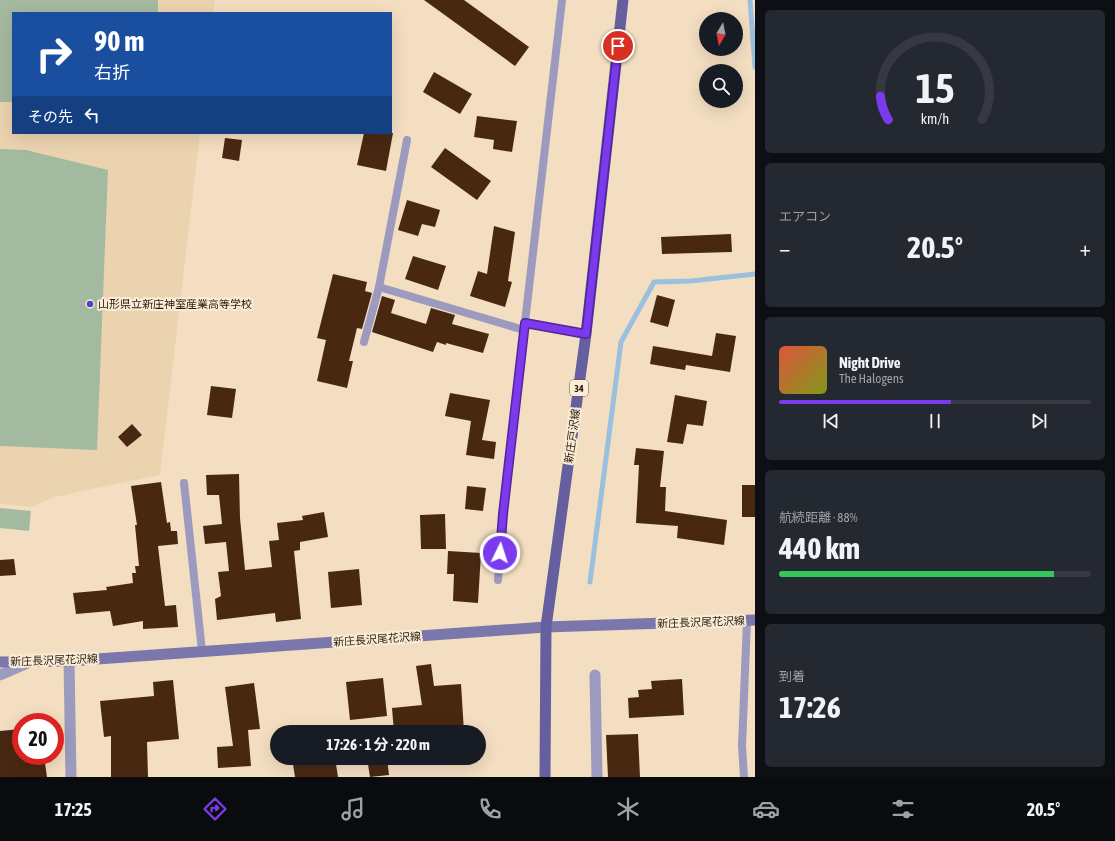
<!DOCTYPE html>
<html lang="ja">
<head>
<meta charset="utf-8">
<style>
  :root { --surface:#171b24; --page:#242831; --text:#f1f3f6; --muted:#9ea1a6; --line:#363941; --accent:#7c3aed }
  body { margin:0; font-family:"Asap Condensed","Noto Sans JP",sans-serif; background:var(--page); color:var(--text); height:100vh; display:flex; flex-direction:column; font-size:15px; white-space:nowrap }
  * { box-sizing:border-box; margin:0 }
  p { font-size:13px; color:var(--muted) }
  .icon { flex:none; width:22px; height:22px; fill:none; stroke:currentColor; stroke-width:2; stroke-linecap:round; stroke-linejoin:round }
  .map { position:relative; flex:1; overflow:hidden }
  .sheet { display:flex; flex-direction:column; gap:10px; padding:10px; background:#0d0f14; width:360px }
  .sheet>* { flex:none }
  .hud { position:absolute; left:12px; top:12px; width:380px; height:122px; border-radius:0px; box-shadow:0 4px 16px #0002; background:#1a4fa0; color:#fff; overflow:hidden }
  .needle { width:26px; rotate:190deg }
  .controls { position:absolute; left:699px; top:12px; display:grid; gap:8px }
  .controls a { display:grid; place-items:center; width:44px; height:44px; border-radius:50%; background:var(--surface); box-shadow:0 4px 16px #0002; font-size:20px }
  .speed { position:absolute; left:12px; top:713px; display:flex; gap:8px; font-size:20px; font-weight:700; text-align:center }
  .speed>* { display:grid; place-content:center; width:52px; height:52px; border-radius:50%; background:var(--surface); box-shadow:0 4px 16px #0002; line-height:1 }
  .speed .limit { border:6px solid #d22; background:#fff; color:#111 }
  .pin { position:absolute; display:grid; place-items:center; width:34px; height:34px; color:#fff; margin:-17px; border:2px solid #fff; border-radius:50%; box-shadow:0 1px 4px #0007 }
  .me { position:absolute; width:44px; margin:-22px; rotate:4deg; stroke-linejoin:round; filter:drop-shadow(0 0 3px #0008) }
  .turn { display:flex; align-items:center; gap:14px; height:84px; padding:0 16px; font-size:18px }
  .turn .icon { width:52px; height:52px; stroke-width:2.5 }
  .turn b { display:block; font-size:28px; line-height:34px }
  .then { display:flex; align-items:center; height:38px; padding:0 16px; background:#0003; gap:8px; font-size:15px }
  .big { font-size:30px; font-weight:700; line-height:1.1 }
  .sheet .widget { flex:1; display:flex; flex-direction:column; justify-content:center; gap:6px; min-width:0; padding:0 14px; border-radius:6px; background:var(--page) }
  .sheet .dial { align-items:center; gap:0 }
  .dial svg { height:104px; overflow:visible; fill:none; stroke:var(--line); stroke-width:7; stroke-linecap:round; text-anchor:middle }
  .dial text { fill:var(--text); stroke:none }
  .song { display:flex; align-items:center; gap:12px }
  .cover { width:48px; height:48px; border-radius:6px; background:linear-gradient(135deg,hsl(10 70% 55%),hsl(70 70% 35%)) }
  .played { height:4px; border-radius:2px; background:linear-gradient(90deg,var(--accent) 55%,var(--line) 55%) }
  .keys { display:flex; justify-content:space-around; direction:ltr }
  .heat { display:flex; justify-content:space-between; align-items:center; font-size:22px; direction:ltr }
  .charge { height:6px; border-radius:3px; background:linear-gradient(90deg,#34c759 88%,var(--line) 0) }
  .trip { position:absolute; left:270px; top:725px; width:216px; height:40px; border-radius:20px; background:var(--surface); box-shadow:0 4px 16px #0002; font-weight:700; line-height:40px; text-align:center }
  .menu { display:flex; height:64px; justify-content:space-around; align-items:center; background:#090b0e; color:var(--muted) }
  .menu .icon { width:28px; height:28px }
  .menu .current { color:var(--accent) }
  .menu b { font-size:18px; color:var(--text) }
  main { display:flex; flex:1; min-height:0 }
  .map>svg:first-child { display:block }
</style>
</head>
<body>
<main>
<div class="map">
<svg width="755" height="777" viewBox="0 0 755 777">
  <rect width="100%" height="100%" fill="#f3dec1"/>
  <path fill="#ecd3b0" d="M0 0H215L213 13H13V133H200L160 475 54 497 32 507 0 504Z"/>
  <g fill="#a4baa0">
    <path d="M0 0H158V13H13V102H0Z"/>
    <path d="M0 149 26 150 108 170 97 450 0 446Z"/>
    <path d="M0 508 31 511 29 531 0 528Z"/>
  </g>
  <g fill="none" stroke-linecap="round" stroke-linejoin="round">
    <g stroke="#9bbfde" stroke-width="5">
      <path d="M750 0 755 67"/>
      <path d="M590 582 621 342 654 282 691 281 755 274"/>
    </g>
  </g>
  <g fill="#492812">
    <path d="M424 0H464L529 47 515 66Z"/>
    <path d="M434 72 472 94 460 114 423 92Z"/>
    <path d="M477 116 517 121 512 152 493 149 494 140 474 137Z"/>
    <path d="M364 133H393L386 171 357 165Z"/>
    <path d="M225 138 242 140 239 161 222 158Z"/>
    <path d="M445 148 491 181 477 200 431 167Z"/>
    <path d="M407 200 440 210 435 227 422 224 418 236 398 230Z"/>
    <path d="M494 226 515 232 508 281 512 282 505 307 470 296 478 271 487 274Z"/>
    <path d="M731 234 732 252 662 254 661 237Z"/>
    <path d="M413 256 446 266 438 290 405 279Z"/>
    <path d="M333 274 367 282 365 291 372 293 362 329 357 328 349 361H353L347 388 317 381 326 340 317 338Z"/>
    <path d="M657 295 675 300 668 327 650 322Z"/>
    <path d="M382 296 395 300 391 313 426 324 431 308 455 315 452 324 489 334 483 353 446 343V345L437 342 433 352 372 332Z"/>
    <path d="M716 333 736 336 730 372 686 365 685 370 650 364 653 346 712 356Z"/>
    <path d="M211 386 236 389 232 418 207 415Z"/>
    <path d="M450 393 490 400 482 440 496 442 494 459 466 455 471 421 445 416Z"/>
    <path d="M675 395 707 401 703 426 687 424 683 444 667 442Z"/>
    <path d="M132 424 142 435 127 447 118 437Z"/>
    <path d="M636 448 664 451 660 487H666L665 511 727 520 724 545 677 538 678 526 636 523 639 465H634Z"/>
    <path d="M239 474 240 518 245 570 272 567 269 541 279 540 277 523 303 520 302 516 324 512 328 537 300 542V550L294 551 301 619 276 622 275 613 217 620 215 599 221 596 218 572 229 571 226 542 205 544 203 526 222 524 219 495H207L206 475Z"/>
    <path d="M161 482 167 523 170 522 171 531H177L178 544 158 546 165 606 176 605 178 627 143 629V621L113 626 110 611 76 614 73 593 107 590 106 587 133 583 132 573H136L135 566H139L135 525H137L131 486Z"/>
    <rect x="742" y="485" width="13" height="32"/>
    <path d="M467 486 486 488 483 511 465 509Z"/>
    <path d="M445 514 446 549H421L420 515Z"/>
    <path d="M448 551 481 553 478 603 453 601 454 574H447Z"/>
    <path d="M14 559 16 575 0 576V560Z"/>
    <path d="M359 569 362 605 331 608 328 572Z"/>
    <path d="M431 664 434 686 461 684 464 732H394L392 708 422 705 416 666Z"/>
    <path d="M383 678 387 716 350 720 346 682Z"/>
    <path d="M682 679 684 715 629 718 628 698 639 697 638 690 652 689 651 681Z"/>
    <path d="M173 680 179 739 147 742 148 777H111V736L104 737 100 701 154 696 153 682Z"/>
    <path d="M254 683 260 729 248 730 251 766 218 768 217 747 233 746 225 687Z"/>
    <path d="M21 729V756H44L47 777H0V731Z"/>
    <path d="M638 734 640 777H608L606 735Z"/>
    <path d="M292 758H335L338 777H295Z"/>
    <path d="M367 758H387L389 775 370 777Z"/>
  </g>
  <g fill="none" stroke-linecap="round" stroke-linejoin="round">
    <g stroke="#9c9abf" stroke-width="8">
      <path d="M379 287 524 330"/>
      <path d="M525 323 586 334"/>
      <path d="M364 342 379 287 407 140"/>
      <path d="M184 483 202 651"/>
      <path d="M498 580 503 514 562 0"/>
      <path d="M744 777 742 746 747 621"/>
    </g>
    <g stroke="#9c9abf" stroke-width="11">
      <path d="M69 661 71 777"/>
      <path d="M0 675 30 662"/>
      <path d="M595 675 597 777"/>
    </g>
    <path stroke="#7b77ad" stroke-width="11" d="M0 662 69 661 546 627 755 620"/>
    <path stroke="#655e9f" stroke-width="11" d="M545 777 546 627 586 334 623 0"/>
  </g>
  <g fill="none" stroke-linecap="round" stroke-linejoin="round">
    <defs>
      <path id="route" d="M500 553 503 514 525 323 586 334 618 46"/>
    </defs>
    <use href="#route" stroke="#51269a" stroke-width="10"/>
    <use href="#route" stroke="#7c3aed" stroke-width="7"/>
  </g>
  <circle fill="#5641b9" stroke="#fdecd5" stroke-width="1.5" cx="90" cy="304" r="4"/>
  <g text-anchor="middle" stroke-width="4" stroke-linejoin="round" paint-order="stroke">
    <rect fill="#fdecd5" stroke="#655b4c" stroke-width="1" x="570" y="380" width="18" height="16" rx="3"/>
    <g font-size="10" font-weight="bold" fill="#241d12">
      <text x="579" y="392">34</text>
    </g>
    <g font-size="11" fill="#241d12" stroke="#fdecd5" text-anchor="start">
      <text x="98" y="308">山形県立新庄神室産業高等学校</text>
    </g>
    <g font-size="11" fill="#241d12" stroke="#fdecd5">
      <text transform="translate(572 436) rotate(-82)" y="4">新庄戸沢線</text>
      <text transform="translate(701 622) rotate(-2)" y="4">新庄長沢尾花沢線</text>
      <text transform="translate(377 639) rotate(-4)" y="4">新庄長沢尾花沢線</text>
      <text transform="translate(54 660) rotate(-2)" y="4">新庄長沢尾花沢線</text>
    </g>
  </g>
</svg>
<div class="controls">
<a><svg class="needle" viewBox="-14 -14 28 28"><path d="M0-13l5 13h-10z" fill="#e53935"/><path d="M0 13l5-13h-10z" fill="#9ea1a6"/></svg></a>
<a><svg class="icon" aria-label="search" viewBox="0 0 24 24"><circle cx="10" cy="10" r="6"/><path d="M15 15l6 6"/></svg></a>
</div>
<div class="speed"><div class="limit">20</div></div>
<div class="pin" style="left:618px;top:46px;background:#d93025"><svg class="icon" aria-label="arrive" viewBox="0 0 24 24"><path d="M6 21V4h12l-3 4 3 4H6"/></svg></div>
<svg class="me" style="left:500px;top:553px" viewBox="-20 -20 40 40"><circle r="17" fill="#7c3aed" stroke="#fff" stroke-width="3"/><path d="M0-11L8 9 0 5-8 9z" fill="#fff"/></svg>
<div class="trip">17:26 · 1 分 · 220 m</div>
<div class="hud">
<div class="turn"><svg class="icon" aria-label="right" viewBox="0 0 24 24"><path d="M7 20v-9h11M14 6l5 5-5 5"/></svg><div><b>90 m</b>右折</div></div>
<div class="then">その先<svg class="icon" aria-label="left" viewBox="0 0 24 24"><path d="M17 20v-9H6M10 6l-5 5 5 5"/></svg></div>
</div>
</div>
<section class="sheet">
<div class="widget dial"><svg viewBox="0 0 100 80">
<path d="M14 69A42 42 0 1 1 86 69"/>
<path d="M14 69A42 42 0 0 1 8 51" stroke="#7c3aed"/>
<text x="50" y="56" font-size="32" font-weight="700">15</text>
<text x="50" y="72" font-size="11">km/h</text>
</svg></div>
<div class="widget"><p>エアコン</p>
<div class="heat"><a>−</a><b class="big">20.5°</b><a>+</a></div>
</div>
<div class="widget">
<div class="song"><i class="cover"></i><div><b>Night Drive</b><p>The Halogens</p></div></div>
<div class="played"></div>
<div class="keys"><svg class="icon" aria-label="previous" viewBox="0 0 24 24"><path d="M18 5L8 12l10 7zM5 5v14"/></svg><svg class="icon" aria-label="pause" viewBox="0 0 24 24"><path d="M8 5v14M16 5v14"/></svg><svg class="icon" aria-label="next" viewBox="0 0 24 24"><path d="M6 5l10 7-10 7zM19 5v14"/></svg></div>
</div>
<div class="widget"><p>航続距離 · 88%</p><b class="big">440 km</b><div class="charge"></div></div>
<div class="widget"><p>到着</p><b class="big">17:26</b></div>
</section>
</main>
<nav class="menu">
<b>17:25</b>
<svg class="icon current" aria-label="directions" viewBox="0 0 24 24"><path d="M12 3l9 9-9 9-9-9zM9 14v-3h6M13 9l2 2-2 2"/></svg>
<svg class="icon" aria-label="music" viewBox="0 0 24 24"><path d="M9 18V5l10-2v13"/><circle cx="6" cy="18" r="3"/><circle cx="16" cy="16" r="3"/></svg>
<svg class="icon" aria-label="phone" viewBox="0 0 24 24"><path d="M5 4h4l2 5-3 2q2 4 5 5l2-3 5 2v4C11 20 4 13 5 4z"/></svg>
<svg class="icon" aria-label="climate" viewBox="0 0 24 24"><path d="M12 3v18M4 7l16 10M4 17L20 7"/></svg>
<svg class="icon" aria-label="car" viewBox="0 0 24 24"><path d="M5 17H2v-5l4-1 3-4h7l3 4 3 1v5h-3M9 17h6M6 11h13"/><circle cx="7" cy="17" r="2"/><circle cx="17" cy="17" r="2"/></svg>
<svg class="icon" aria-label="filters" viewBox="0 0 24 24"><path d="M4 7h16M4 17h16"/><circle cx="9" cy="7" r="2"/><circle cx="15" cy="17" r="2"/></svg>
<b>20.5°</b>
</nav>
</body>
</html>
